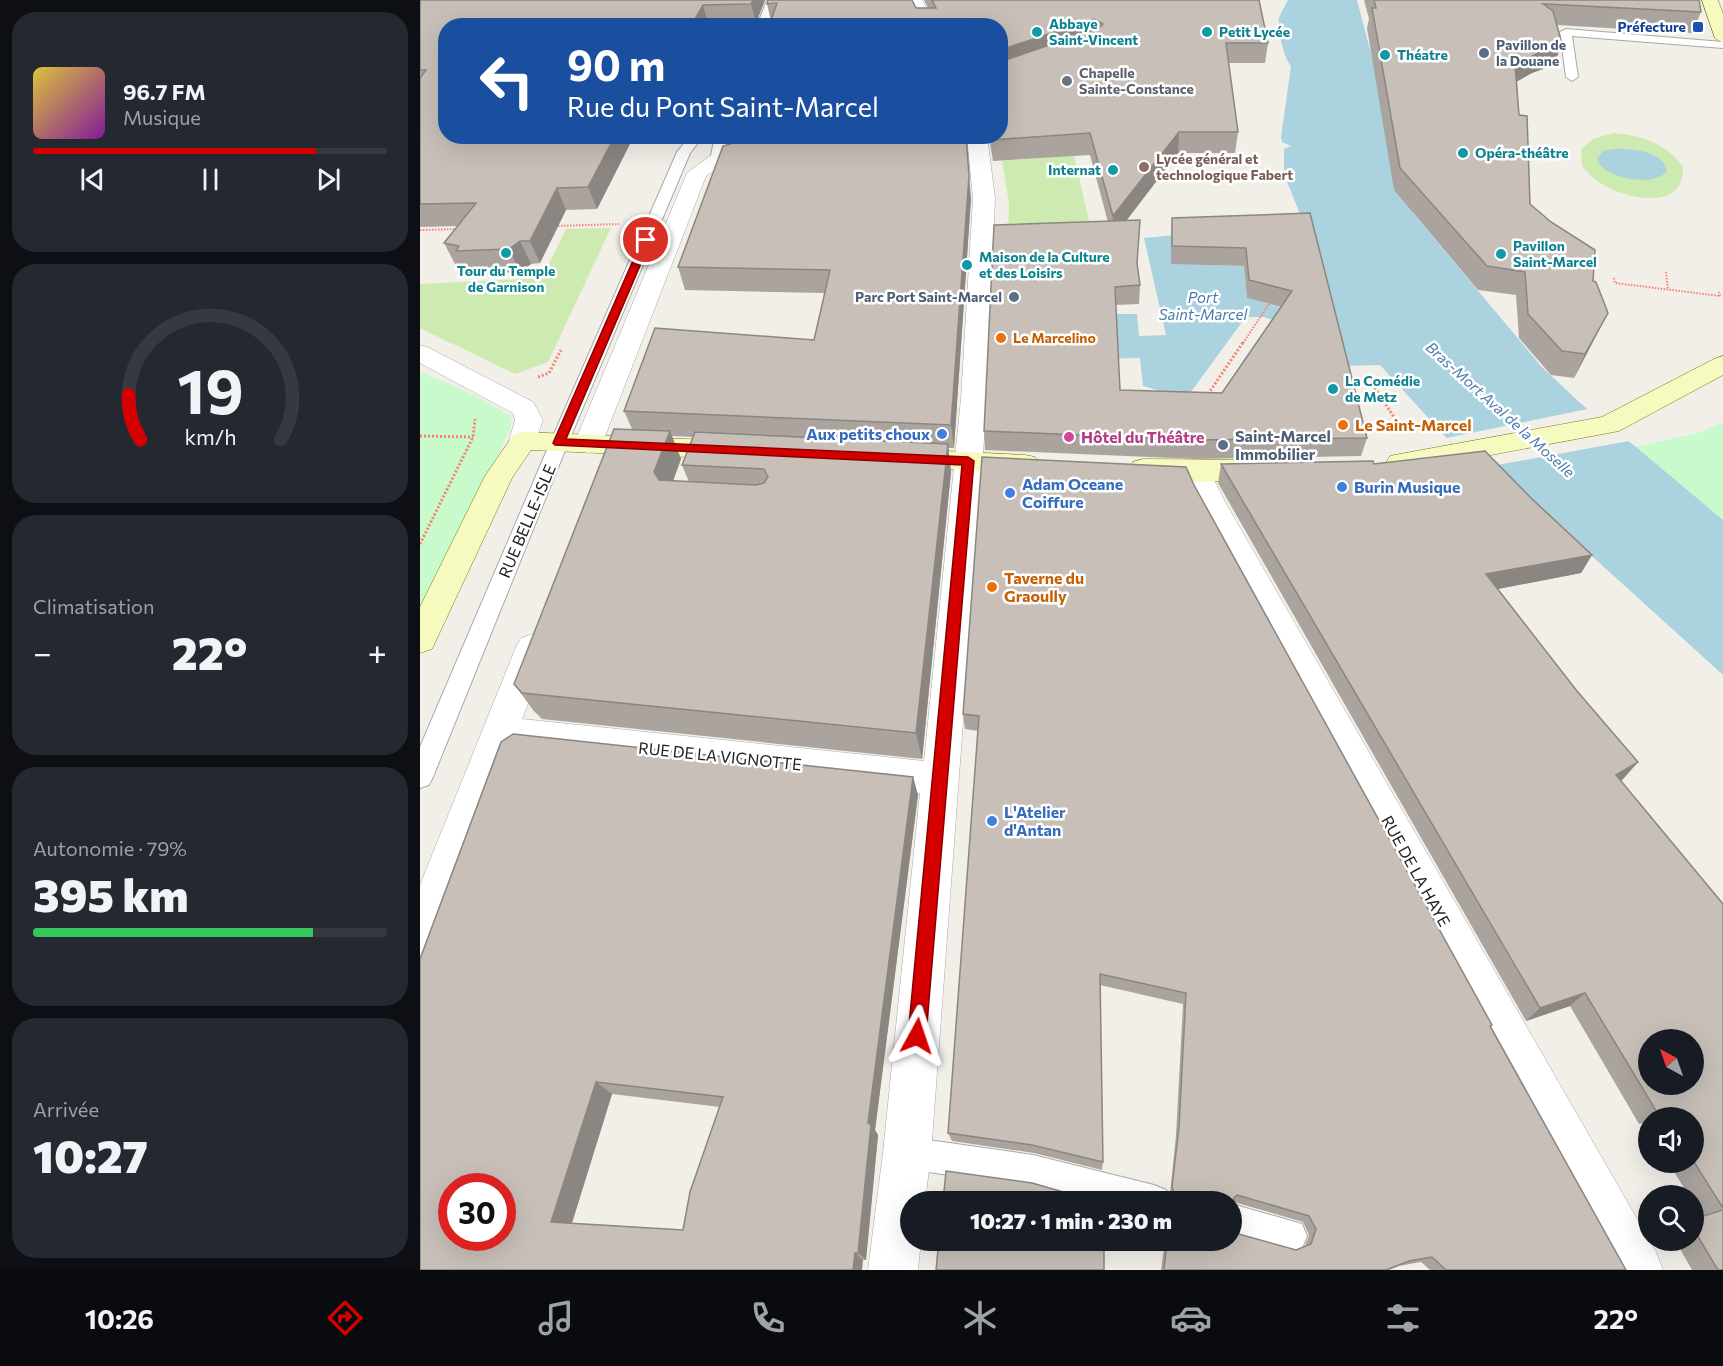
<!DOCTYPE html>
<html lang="fr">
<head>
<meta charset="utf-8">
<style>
  :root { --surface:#171b24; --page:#242831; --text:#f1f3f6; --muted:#9ea1a6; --line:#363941; --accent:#d40000 }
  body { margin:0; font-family:Commissioner,sans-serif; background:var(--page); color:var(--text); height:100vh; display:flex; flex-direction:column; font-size:22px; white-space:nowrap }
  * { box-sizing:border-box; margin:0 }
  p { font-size:20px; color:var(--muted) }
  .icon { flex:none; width:33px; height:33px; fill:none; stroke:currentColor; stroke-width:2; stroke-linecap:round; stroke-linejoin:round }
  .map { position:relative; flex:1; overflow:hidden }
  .sheet { display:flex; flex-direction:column; gap:12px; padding:12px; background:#0d0f14; width:420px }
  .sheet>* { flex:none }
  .guide { position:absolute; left:18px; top:18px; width:570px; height:126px; border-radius:24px; box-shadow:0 6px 24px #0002; background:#1a4fa0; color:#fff; overflow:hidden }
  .needle { width:39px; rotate:320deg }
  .fabs { position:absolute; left:1218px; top:1029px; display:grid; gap:12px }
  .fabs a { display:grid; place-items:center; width:66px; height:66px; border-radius:50%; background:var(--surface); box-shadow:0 6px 24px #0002; font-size:30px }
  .speed { position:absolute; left:18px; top:1173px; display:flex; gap:12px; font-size:30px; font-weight:700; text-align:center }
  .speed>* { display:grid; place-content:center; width:78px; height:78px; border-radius:50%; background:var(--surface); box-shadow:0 6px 24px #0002; line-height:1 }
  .speed .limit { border:9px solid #d22; background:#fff; color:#111 }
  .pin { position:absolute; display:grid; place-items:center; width:51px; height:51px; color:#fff; margin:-26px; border:3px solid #fff; border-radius:50%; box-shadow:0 2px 6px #0007 }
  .me { position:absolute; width:66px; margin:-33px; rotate:5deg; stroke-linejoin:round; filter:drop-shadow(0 0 4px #0008) }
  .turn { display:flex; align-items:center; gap:21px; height:126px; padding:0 30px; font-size:27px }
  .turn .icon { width:78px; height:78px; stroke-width:2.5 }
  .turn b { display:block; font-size:42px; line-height:51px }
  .big { font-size:45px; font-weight:800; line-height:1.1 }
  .sheet .card { flex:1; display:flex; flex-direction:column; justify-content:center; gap:9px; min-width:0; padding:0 21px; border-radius:24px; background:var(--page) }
  .sheet .dial { align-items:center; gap:0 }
  .dial svg { height:156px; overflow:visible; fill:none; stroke:var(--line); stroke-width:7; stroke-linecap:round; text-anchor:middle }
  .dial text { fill:var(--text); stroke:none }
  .song { display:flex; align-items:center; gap:18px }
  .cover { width:72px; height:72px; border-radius:9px; background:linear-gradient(135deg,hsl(50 70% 55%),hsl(290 70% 35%)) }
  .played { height:6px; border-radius:3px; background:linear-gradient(90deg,var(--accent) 80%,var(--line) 80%) }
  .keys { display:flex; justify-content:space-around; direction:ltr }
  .heat { display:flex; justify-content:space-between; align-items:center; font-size:33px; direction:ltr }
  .charge { height:9px; border-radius:4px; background:linear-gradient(90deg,#34c759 79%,var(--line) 0) }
  .trip { position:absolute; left:480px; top:1191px; width:342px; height:60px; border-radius:30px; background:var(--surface); box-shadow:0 6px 24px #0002; font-weight:800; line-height:60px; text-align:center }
  .tabs { display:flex; height:96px; justify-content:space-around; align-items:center; background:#090b0e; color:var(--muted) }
  .tabs .icon { width:42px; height:42px }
  .tabs .active { color:var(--accent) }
  .tabs b { font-size:27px; color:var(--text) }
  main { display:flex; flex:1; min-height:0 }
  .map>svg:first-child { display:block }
</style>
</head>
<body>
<main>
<section class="sheet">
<div class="card">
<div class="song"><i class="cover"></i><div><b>96.7 FM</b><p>Musique</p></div></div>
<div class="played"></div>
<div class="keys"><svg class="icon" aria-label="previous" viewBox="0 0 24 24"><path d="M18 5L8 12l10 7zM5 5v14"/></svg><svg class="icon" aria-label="pause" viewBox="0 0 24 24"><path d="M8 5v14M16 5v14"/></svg><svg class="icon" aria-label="next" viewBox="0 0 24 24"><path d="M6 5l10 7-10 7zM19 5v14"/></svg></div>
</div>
<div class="card dial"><svg viewBox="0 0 100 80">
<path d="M14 69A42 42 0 1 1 86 69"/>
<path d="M14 69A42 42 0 0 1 8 46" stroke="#d40000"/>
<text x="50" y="56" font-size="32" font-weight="700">19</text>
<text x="50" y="72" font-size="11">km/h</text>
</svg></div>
<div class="card"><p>Climatisation</p>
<div class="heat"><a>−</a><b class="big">22°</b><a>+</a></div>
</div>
<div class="card"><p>Autonomie · 79%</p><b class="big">395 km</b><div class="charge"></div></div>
<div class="card"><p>Arrivée</p><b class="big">10:27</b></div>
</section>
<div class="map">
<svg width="1303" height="1270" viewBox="0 0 1303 1270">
  <rect width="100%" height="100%" fill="#f2efe9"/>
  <g fill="#cdebb0">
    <path d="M1193 133C1221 135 1248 144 1263 167 1265 210 1212 200 1187 187 1177 182 1170 175 1162 166L1161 149 1173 139Z"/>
    <path d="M654 155 673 239 588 243 589 204 582 161Z"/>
    <path d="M191 228 128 362 95 374 0 328V284L122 278 146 229Z"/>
  </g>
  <g fill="#c8facc">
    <path d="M0 372 56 396 92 416 90 430 0 617Z"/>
    <path d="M1303 422V520L1216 447 1278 433Z"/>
  </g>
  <g fill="#aad3df">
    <path d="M868 0H937L993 213 1121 366 1160 403 1216 447 1303 520V675L1163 548 1043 456 960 365 923 366 884 329 843 317H826L766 399 723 386 720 358 678 359 677 314H717L719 336 746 335 724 238 756 235 789 265 824 266 827 298 871 310 886 229 864 174V149L871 146 862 142 861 137 871 66C864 59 857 28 859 18 861 12 865 6 868 0Z"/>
    <path d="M1192 149C1208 148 1243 150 1247 171 1235 188 1183 179 1177 159L1183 151Z"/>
  </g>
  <g fill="#f2efe9">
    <path d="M826 317H843L860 322 858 324 843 320H827L769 401 765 402 720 387 723 386 766 399Z"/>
    <path d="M1168 409 1209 441 1061 468 1026 438Z"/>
  </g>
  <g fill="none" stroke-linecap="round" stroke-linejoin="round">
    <defs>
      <g id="lane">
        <path d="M347 0H357L348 26H337Z"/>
        <path d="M1146 29 1303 42V48L1152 36 1158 77 1152 81 1146 77 1140 32Z"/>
        <path d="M270 136H283L270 153 148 443 13 777 9 785 0 788V747L130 443 257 152Z"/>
        <path d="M295 136H309L304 160 297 164 290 160Z"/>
        <path d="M487 1137 613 1155 734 1185 746 1190 750 1202H668L613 1187 487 1169 476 1164 471 1153 476 1142Z"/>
        <path d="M812 1204 882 1224 887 1236 882 1248 870 1253 812 1237Z"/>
      </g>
      <g id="street">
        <path d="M486 0H502L516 26H500Z"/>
        <path d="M359 136H391L389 140 304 164 286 176 182 444 178 450 168 453 158 450 154 444 267 173 290 156Z"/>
        <path d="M547 136H567L575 198 567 399 511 1153 505 1202H490V1240H501L498 1270H448L463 1153 500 793 91 748 15 950 0 956V885L96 647 101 638 113 634 125 638 130 647 102 719 504 761 541 399 553 198Z"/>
        <path d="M0 345 9 348 113 402 123 420 113 447 103 450 93 447 89 441 95 420 93 413 0 363Z"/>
        <path d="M776 461 786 464 804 500 1236 1252 1243 1270H1191L774 500 762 471 766 464Z"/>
      </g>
      <g id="secondary">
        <path d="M1282 0H1298L1303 14V43L1295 38Z"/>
        <path d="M1303 356V375L1199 431 980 472 970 470 966 463 970 456 980 454 1182 417 1294 359Z"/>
        <path d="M103 432 312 441 322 443 326 450 322 457 312 459 111 450 92 478 12 649 0 653V607L65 476 93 435Z"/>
        <path d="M486 449 605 455 615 457 619 464 615 471 605 473 486 467 476 465 472 458 476 451Z"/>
        <path d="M723 459 845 460 855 463 859 470 855 477 845 480C806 480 750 486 713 476L709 469 713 462Z"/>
      </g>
    </defs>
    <use href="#lane" stroke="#a9a9a9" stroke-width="2"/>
    <use href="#street" stroke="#a9a9a9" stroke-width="1"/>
    <use href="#secondary" stroke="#707d05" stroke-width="1"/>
    <g stroke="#fa8072" stroke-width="2" stroke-dasharray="1.5 1.5" stroke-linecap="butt">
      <path d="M135 226 199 224"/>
      <path d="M0 230 40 229"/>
      <path d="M1246 272 1248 289"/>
      <path d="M1194 278 1195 283 1300 296 1299 292"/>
      <path d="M823 343 851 301"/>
    </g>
    <g stroke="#fa8072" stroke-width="3" stroke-dasharray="2 2" stroke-linecap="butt">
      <path d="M118 377 129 373 141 350"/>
      <path d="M948 378 982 429"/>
      <path d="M788 394 824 341"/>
      <path d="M0 436 53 437"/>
      <path d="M0 544 53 437 55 419"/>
    </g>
    <use href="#lane" fill="#fff" fill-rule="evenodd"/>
    <use href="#street" fill="#fff" fill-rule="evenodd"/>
    <use href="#secondary" fill="#f7fabf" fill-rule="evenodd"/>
  </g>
  <g fill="#aba49e" fill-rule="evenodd">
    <path d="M0 0H345L336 23 26 26 214 136 177 209 146 210 120 263 111 264 100 272 48 274 44 267 36 266 24 243 38 226 0 227Z"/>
    <path d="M504 0H839L848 43 845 63H808L818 132 815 153H758L706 221 717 265 720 285 719 304 696 305 700 390 802 393 861 307 827 298 824 266 751 264V235L752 218 890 213 947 438 941 456 776 459 565 450 564 431 688 222 670 155 573 161 569 136H580V26L351 21 347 4 508 8Z"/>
    <path d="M944 0H1279L1281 12 1272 33 1137 25 1134 65 1112 73 1097 81 1099 115 1110 204 1173 281 1188 313 1176 336 1154 378 1131 375 1099 338 1096 295 1058 290 974 190 947 28 949 19Z"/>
    <path d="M551 198 534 448H528L531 472 502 759 122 719 113 710 94 684 212 429 204 411 394 340 405 293 265 290 258 267ZM252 436 273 437 262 465 269 482 253 481 261 459Z"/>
    <path d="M801 464H954L1110 497 1172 555 1161 573 1078 589 1157 691 1218 762 1203 779 1201 781 1303 904V1270H1272L1255 1240H1274V1219L1282 1216 1274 1203V1196H1269L1248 1162H1274V1118H1228V1131L1224 1123 1219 1124 1150 1006 1106 1021 798 483Z"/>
    <path d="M774 485 1072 1025 1071 1026 1206 1270H1010L1001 1262 979 1266 969 1270H741L745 1240H812V1202H750L751 1198 750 1194 756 1135 763 1004 680 985 683 1162 682 1170 614 1153 532 1141 528 1133 558 731 545 729 543 714ZM814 1202 883 1222 889 1235 885 1246 876 1250 815 1233Z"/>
    <path d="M493 777 498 795 455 1130 458 1135 446 1260 0 1270V959ZM192 1094 300 1107 263 1230 152 1223Z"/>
  </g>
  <g fill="#8b8681">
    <path d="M333 0H345L336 23 331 4Z"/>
    <path d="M283 5 288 24V26H271Z"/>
    <path d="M674 19 673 39 580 71V50Z"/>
    <path d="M1142 44 1134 65 1112 73 1089 86 1095 65 1120 52Z"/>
    <path d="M759 132 758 153 693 238V216Z"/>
    <path d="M195 136H214L177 209 168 187Z"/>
    <path d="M549 176 551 198 534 448 531 425Z"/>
    <path d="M137 188 146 210 120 263 110 241Z"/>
    <path d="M100 241 111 264 100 272 89 249Z"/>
    <path d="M1188 313 1176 336 1154 378 1165 354Z"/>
    <path d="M250 431 261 459 246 500 234 472Z"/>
    <path d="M528 444 531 472 502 759 496 733Z"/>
    <path d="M1172 555 1161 573 1057 593 1066 574Z"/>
    <path d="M1218 762 1203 779 1182 792 1196 775Z"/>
    <path d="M493 777 498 795 455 1130 458 1135 446 1260 438 1253 448 1123Z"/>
    <path d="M1165 993 1150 1006 1106 1021 1120 1008Z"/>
    <path d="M176 1082 192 1094 150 1229 131 1222Z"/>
    <path d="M435 1253 443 1260 442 1270H433Z"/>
  </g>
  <g fill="#c7bfb8" stroke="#8b8681" stroke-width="1.5" fill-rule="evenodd">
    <path d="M0 0H333L331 4 283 5 271 26H26V136H195L168 187 137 188 110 241H100L89 249 36 251 39 246 24 243 56 203 0 204V78L6 70H0Z"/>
    <path d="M348 0H492L496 8H516L512 0H839L848 43H806L818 132H759L693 216 670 133 571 140V136H580V62L679 28 683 24 674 19 580 50V26H349L357 3 347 4Z"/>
    <path d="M954 0H1279L1281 12 1123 4 1133 11 1142 44 1120 52 1095 65 1099 115 1107 116 1110 204 1131 222 1175 250 1173 281 1176 282 1188 313 1165 354 1142 351 1108 314 1105 272 1067 266 980 168 952 8H956Z"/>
    <path d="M337 136H546L549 176 531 425 204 411 235 328 394 340 410 270 258 267 303 146Z"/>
    <path d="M890 213 947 438 778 440 564 431 574 225 720 220 717 263 720 285 695 287 700 390 802 393 872 291 829 280 826 248 752 246V218Z"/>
    <path d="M194 429 250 431 234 472 239 480 336 485 344 483 348 477 344 469 262 465 275 432 528 444 496 733 102 693 94 684Z"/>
    <path d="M1065 451 1110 497 1172 555 1066 574 1157 691 1218 762 1196 775 1303 904V1208L1274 1162V1118H1246L1242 1113 1238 1114 1165 993 1120 1008 801 464 953 461 954 464ZM1228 1040H1274V1084H1228Z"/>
    <path d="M562 457 766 467 774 485 1072 1025 1070 1026 1206 1270H1026L1012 1257 989 1261 966 1270H744L747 1240H812V1202H751V1198L755 1195 752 1187 759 1127 766 993 680 974 683 1162 612 1145 528 1133 559 716 543 714ZM817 1195 889 1216 896 1229 891 1244 876 1250 815 1233 814 1198Z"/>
    <path d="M93 734 493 777 448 1123 451 1125 438 1253H435L433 1270H0V959L81 742ZM176 1082 303 1097 270 1192 263 1230 131 1222ZM32 1186H82V1238H32Z"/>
    <path d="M526 1171 612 1183 668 1199H683V1202H523Z"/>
    <path d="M1303 1210V1270H1298L1274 1230V1219Z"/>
    <path d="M519 1240H684V1270H516Z"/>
  </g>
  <path fill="#d40000" stroke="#8a0000" stroke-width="1.5" d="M226 237 231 240 146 439 548 457 554 461 506 1036 503 1042 497 1045 491 1042 488 1036 542 465 135 445 133 443 222 240Z"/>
  <rect fill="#1a4fb4" stroke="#fff" stroke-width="2" x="1272" y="21" width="12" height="12" rx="3"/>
  <g fill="#0f9aa8" stroke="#fff" stroke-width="2">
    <circle cx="617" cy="32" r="6"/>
    <circle cx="787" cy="32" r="6"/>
    <circle cx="965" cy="55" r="6"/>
    <circle cx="1043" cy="153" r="6"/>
    <circle cx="693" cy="170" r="6"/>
    <circle cx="86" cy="253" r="6"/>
    <circle cx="1081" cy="254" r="6"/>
    <circle cx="547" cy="265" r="6"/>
    <circle cx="913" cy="389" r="6"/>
  </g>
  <g fill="#5c6f8a" stroke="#fff" stroke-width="2">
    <circle cx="1064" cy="53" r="6"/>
    <circle cx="594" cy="297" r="6"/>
    <circle cx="803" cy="445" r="6"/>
  </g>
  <circle fill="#6b7280" stroke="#fff" stroke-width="2" cx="647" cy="81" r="6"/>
  <circle fill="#8d6e63" stroke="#fff" stroke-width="2" cx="724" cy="167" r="6"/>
  <g fill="#e8710a" stroke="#fff" stroke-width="2">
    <circle cx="581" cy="338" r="6"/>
    <circle cx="923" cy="425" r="6"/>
    <circle cx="572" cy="587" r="6"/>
  </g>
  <g fill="#3f7fe0" stroke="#fff" stroke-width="2">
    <circle cx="522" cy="434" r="6"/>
    <circle cx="922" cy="487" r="6"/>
    <circle cx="590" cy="493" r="6"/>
    <circle cx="572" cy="821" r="6"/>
  </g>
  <circle fill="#d1479c" stroke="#fff" stroke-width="2" cx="649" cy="437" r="6"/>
  <g text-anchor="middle" stroke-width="5" stroke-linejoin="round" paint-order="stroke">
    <g font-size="14" font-weight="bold" fill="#0d838f" stroke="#fff" text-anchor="start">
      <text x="629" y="29">Abbaye<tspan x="629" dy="16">Saint-Vincent</tspan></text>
      <text x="799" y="37">Petit Lycée</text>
      <text x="977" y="60">Théatre</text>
      <text x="1055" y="158">Opéra-théâtre</text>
      <text x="681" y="175" text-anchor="end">Internat</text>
      <text x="1093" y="251">Pavillon<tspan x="1093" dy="16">Saint-Marcel</tspan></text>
      <text x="559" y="262">Maison de la Culture<tspan x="559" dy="16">et des Loisirs</tspan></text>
      <text x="86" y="276" text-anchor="middle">Tour du Temple<tspan x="86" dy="16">de Garnison</tspan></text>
      <text x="925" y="386">La Comédie<tspan x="925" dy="16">de Metz</tspan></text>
    </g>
    <g font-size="14" font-weight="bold" fill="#164399" stroke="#fff" text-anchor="end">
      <text x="1266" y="32">Préfecture</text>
    </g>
    <g font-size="14" font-weight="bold" fill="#4e5e75" stroke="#fff" text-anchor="start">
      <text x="1076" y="50">Pavillon de<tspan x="1076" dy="16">la Douane</tspan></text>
      <text x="582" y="302" text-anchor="end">Parc Port Saint-Marcel</text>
    </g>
    <g font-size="14" font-weight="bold" fill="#5b616d" stroke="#fff" text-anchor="start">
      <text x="659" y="78">Chapelle<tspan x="659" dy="16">Sainte-Constance</tspan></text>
    </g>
    <g font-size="14" font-weight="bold" fill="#785e54" stroke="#fff" text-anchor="start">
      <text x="736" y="164">Lycée général et<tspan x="736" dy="16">technologique Fabert</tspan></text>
    </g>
    <g font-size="14" font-weight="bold" fill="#c56008" stroke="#fff" text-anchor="start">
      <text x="593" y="343">Le Marcelino</text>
    </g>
    <g font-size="15" font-style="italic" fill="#4a7aab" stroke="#fff">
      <text x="783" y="303">Port<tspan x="783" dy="17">Saint-Marcel</tspan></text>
      <text transform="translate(1080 410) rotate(42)" y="5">Bras-Mort Aval de la Moselle</text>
    </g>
    <g font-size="16" font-weight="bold" fill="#c56008" stroke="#fff" text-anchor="start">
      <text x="935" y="431">Le Saint-Marcel</text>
      <text x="584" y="584">Taverne du<tspan x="584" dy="18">Graoully</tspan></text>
    </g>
    <g font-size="16" font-weight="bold" fill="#366cbe" stroke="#fff" text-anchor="start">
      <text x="510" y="440" text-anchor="end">Aux petits choux</text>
      <text x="602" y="490">Adam Oceane<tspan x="602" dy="18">Coiffure</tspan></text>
      <text x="934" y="493">Burin Musique</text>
      <text x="584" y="818">L'Atelier<tspan x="584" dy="18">d'Antan</tspan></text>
    </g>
    <g font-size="16" font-weight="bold" fill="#4e5e75" stroke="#fff" text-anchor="start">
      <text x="815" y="442">Saint-Marcel<tspan x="815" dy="18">Immobilier</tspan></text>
    </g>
    <g font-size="16" font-weight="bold" fill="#b23c85" stroke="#fff" text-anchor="start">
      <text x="661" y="443">Hôtel du Théâtre</text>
    </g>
    <g font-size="16" fill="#222" stroke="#fff">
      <text transform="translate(107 521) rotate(-67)" y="6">RUE BELLE-ISLE</text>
      <text transform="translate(300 756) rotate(6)" y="6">RUE DE LA VIGNOTTE</text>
      <text transform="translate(996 871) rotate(61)" y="6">RUE DE LA HAYE</text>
    </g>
  </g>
</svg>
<div class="fabs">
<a><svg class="needle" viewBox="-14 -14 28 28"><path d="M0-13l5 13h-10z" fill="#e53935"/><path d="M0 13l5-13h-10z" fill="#9ea1a6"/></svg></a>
<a><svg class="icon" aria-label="sound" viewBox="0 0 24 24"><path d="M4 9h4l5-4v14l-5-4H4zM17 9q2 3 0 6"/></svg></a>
<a><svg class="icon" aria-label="search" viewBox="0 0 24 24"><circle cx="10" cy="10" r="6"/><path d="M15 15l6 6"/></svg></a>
</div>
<div class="speed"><div class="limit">30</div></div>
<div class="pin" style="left:226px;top:240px;background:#d93025"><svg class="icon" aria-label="arrive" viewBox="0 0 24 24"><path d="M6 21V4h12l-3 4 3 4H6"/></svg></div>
<svg class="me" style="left:497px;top:1036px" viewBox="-20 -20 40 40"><path d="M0-17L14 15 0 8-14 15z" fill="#d40000" stroke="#fff" stroke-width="4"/></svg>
<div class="trip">10:27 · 1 min · 230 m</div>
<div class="guide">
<div class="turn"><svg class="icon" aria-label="left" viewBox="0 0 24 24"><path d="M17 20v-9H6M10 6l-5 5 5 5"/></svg><div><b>90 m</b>Rue du Pont Saint-Marcel</div></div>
</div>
</div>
</main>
<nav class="tabs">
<b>10:26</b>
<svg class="icon active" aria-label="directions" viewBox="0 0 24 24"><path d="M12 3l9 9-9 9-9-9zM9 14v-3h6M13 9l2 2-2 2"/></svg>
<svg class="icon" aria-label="music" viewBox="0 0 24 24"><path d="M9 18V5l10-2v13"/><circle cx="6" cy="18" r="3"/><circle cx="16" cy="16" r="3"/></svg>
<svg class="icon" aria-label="phone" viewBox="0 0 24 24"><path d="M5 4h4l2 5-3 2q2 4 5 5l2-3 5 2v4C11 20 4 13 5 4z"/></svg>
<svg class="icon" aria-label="climate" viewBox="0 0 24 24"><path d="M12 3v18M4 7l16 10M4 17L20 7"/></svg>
<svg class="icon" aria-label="car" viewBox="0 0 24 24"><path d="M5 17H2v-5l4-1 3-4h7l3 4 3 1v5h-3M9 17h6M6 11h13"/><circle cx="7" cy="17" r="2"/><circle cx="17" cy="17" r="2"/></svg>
<svg class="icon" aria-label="filters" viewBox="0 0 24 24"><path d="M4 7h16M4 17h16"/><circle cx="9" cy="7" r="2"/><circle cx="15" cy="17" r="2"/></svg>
<b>22°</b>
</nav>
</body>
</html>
